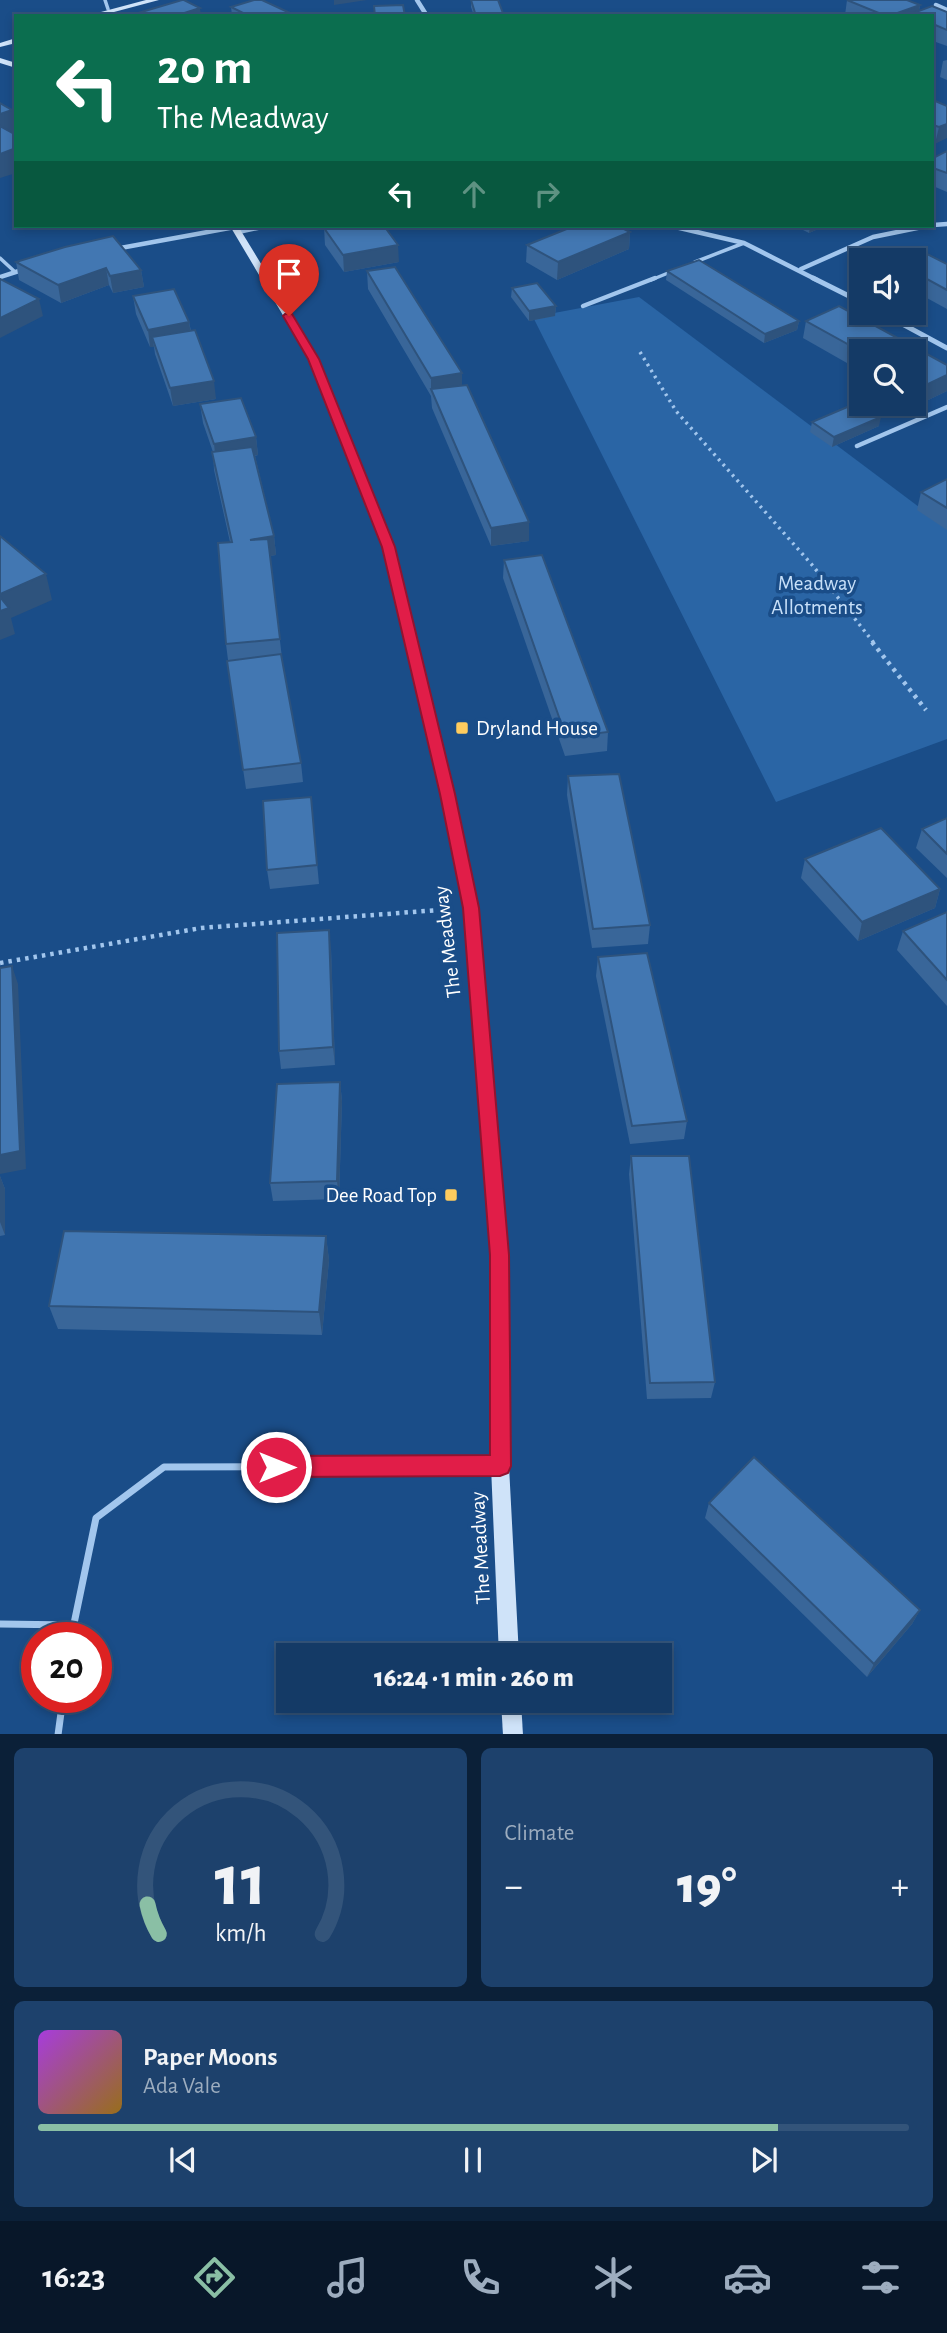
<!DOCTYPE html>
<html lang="en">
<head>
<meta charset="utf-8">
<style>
  :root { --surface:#143a66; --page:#1d416c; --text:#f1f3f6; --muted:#9dadbf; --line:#33547a; --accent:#8abfa5 }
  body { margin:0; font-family:"Alegreya Sans",sans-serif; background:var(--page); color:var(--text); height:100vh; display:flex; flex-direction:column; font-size:26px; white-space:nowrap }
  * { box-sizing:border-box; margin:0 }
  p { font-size:23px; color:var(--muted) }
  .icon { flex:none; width:38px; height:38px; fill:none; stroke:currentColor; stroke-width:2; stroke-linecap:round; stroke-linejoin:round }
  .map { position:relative; height:1734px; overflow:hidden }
  .drawer { display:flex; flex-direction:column; gap:14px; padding:14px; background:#0b2038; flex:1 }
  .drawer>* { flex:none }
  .guide { position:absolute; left:14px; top:14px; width:920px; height:214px; border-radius:0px; box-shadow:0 4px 10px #0003,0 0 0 2px var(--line); background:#0b6e4f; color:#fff; overflow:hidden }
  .buttons { position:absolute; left:849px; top:248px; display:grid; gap:14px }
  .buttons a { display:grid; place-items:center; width:77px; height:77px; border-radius:0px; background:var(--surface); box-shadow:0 4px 10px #0003,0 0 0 2px var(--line); font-size:35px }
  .speed { position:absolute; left:21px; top:1622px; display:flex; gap:14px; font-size:35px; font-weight:700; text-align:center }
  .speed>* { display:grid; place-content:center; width:91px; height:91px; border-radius:50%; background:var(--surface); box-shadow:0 4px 10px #0003,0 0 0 2px var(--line); line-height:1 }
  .speed .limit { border:10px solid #d22; background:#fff; color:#111 }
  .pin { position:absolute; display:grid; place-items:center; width:60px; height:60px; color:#fff; margin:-72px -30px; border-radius:50% 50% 50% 0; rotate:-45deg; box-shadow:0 0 7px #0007 }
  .pin .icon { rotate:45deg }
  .me { position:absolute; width:77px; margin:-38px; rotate:90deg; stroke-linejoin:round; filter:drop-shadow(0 0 5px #0008) }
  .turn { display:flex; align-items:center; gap:24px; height:147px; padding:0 28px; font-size:32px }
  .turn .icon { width:91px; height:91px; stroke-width:2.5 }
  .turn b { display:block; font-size:49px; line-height:60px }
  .lanes { display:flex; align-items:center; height:66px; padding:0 28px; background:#0003; justify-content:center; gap:35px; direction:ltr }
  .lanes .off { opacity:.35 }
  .big { font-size:52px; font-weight:800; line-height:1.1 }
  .drawer .widget { flex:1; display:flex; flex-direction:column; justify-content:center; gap:10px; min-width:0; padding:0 24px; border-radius:10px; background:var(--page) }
  .drawer .dial { align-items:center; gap:0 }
  .dial svg { height:182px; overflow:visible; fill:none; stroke:var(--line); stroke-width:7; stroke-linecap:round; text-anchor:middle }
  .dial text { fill:var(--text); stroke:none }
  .song { display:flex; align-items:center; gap:21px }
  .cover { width:84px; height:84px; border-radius:10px; background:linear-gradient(135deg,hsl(280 70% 55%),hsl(40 70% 35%)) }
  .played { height:7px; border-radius:4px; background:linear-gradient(90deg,var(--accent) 85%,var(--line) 85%) }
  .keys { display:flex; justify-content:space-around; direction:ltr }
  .heat { display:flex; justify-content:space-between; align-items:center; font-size:38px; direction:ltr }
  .drawer .tiles { flex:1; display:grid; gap:14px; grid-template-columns:1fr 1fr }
  .widget:last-child { grid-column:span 2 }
  .trip { position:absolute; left:276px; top:1643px; width:396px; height:70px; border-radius:0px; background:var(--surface); box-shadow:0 4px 10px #0003,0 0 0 2px var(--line); font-weight:800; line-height:70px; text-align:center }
  .tab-bar { display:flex; height:112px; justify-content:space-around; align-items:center; background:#081729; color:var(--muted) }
  .tab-bar .icon { width:49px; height:49px }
  .tab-bar .on { color:var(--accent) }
  .tab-bar b { font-size:32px; color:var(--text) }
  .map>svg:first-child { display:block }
</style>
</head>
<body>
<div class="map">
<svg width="947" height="1735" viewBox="0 0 947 1735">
  <rect width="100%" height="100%" fill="#1a4d88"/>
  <path fill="#2a65a5" d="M639 297 947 528V739L776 802 533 317Z"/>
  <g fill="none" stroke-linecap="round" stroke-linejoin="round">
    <path stroke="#a2c6ed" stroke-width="3.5" stroke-dasharray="2.5 4.5" stroke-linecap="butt" d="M640 352 676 411 813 566 874 643"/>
    <g stroke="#a2c6ed" stroke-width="4.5" stroke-dasharray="3.5 5" stroke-linecap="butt">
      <path d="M872 642 926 710"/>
      <path d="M0 963 201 928 439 910"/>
    </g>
    <g stroke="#a2c6ed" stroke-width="3.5">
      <path d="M105 0 108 9"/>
      <path d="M0 258 14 271"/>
      <path d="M695 262 744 243"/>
      <path d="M651 280 673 271"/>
    </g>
    <g stroke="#a2c6ed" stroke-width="4.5">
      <path d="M583 306 655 278"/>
      <path d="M857 446 947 407"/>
    </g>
    <g stroke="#a2c6ed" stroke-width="7">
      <path d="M0 1624 72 1625"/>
      <path d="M71 1638 96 1518 164 1467 496 1466"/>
      <path d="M58 1735 63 1698"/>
    </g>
    <g stroke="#a2c6ed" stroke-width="4.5">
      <path d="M417 0 427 16"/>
      <path d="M936 5 947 10"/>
      <path d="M933 225 947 224"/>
      <path d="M671 226 744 243 817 280"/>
      <path d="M238 232 267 226"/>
      <path d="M115 249 235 227"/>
      <path d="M801 269 873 237 927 226"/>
      <path d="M0 277 25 269"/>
    </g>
    <g stroke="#a2c6ed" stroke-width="5">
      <path d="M813 278 861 302"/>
      <path d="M882 313 947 348"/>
    </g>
    <g fill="#cfe3f9" fill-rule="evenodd">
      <path d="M146 0H159L99 16H86Z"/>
      <path d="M16 38V43L0 47V43Z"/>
      <path d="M0 58 16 63V68L0 63Z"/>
      <path d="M230 226H238L319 359 395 547 455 794 478 908 508 1255 509 1466 519 1656H499L491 1466 490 1255 464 908 441 794 383 547 309 359Z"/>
      <path d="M501 1701H521L523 1735H503Z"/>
    </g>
  </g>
  <g fill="#396699">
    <path d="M471 0 504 16H474L471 7Z"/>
    <path d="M847 0 920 5 919 11 947 12V46L933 41V16H846L845 15Z"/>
    <path d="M231 7 290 16H233L232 15Z"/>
    <path d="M947 60V80L940 77 943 61Z"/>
    <path d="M933 100 947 106 935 144 933 143Z"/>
    <path d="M947 151V192L933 186V158Z"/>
    <path d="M795 226H825L809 233Z"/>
    <path d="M324 228 399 262 344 272 325 245Z"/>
    <path d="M630 232 629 249 557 280 526 262 527 245Z"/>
    <path d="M914 261 947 264V309L914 291Z"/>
    <path d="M16 262 141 270 144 287 113 293 109 285 61 303 19 280Z"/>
    <path d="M367 271 462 386 529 522V541L491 546 432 408 431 396 368 289Z"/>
    <path d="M667 271 799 321 797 330 764 343 666 280Z"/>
    <path d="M512 288 556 306 555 316 529 321 511 297Z"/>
    <path d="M133 296 189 322 191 331 216 399 173 406 155 354 154 347H150L136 314Z"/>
    <path d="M839 306 947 365V391L920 404 914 401V352H861V371L803 338 806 321Z"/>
    <path d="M200 404 256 437 258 455 255 456 274 536 276 555 270 556 282 658 301 763 303 782 246 789 227 661 228 660 226 644 230 542 214 470 213 452 203 423Z"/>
    <path d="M812 422 879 426 832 447 810 432Z"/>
    <path d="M947 479V530L917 510 921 492Z"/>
    <path d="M504 560 608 732 607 751 565 756 503 578Z"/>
    <path d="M568 776 650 925 648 944 592 948 567 795Z"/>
    <path d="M311 797 319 884 270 889 267 870Z"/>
    <path d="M947 818V878L916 848 922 829Z"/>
    <path d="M805 859 940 889 935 908 858 941 801 878Z"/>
    <path d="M947 912V1006L897 950 903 931Z"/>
    <path d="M331 949 335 1065 281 1069 279 1051Z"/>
    <path d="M598 957 687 1121 684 1139 630 1144 596 976Z"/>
    <path d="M340 1082 342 1101 339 1199 273 1201 270 1183Z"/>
    <path d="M631 1156 715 1382 711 1398 647 1399 629 1174Z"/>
    <path d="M0 1176 5 1189V1235L0 1236Z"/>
    <path d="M326 1236 329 1260 322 1335 58 1329 49 1306Z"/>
    <path d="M709 1503 920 1610 912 1624 867 1677 705 1518Z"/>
  </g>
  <g fill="#2e537d">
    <path d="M334 0H367L334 5Z"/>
    <path d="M920 5 918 16 908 15V16H889Z"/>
    <path d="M200 8 201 16H175Z"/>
    <path d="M12 110 16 132 0 138V114Z"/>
    <path d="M947 124V138L935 144 939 127Z"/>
    <path d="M16 148V173L0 178V154Z"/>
    <path d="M810 226H825L809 233Z"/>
    <path d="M630 232 629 249 557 280 558 262Z"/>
    <path d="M398 245 399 262 344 272 343 255Z"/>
    <path d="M106 268 109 285 61 303 58 285Z"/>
    <path d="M141 270 144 287 113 293 110 276Z"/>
    <path d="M39 299 43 316 0 338V318Z"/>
    <path d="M556 306 555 316 529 321V311Z"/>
    <path d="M799 321 797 330 764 343 765 334Z"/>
    <path d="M189 322 192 340 152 337 154 347H150L148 330Z"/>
    <path d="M462 373V391L431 389V396V378Z"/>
    <path d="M947 375V391L920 404 924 386Z"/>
    <path d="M214 381 216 399 173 406 170 388Z"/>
    <path d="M881 417 879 426 832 447 834 437Z"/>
    <path d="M256 437 258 455 216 462 214 444Z"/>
    <path d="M529 522V541L491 546V528Z"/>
    <path d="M274 536 276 555 252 559 250 540Z"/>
    <path d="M46 574 52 600 11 618 15 634 0 640V594Z"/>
    <path d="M940 889 935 908 858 941 862 922Z"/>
    <path d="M329 930 331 949 335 1065 333 1047Z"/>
    <path d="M12 966 18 984 26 1169 0 1174V1155Z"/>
    <path d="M340 1082 342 1101 339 1199 337 1181Z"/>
    <path d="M0 1176 5 1189V1235L0 1222Z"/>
    <path d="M326 1236 329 1260 322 1335 319 1312Z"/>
    <path d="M920 1610 912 1624 867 1677 874 1664Z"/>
  </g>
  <g fill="#4277b2" stroke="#2e537d" stroke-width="2">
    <path d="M182 0H184L200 8 175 16H128Z"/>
    <path d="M254 0H262L290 13 282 16H249L231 7Z"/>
    <path d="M471 0H498L504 16H476Z"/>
    <path d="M847 0H907L920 5 889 16H886Z"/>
    <path d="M403 5 405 16H375L374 6Z"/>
    <path d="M932 6 947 12V30L933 24V16H911L908 15Z"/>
    <path d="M933 100 947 106V124L939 127 933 125Z"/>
    <path d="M0 103 12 110 0 114Z"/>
    <path d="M0 126 16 135V148L0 154Z"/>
    <path d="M947 151V173L933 168V158Z"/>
    <path d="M335 226H384L398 245 343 255 324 228Z"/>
    <path d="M574 226H618L630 232 558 262 527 245Z"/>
    <path d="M113 236 141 270 110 276 106 268 58 285 16 262 65 247Z"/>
    <path d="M919 250 947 264V290L914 272V261H892Z"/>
    <path d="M699 260 799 321 765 334 667 271Z"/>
    <path d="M395 267 462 373 431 378 367 271Z"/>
    <path d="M0 279 39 299 0 318Z"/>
    <path d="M537 283 556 306 529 311 512 288Z"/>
    <path d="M174 289 189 322 148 330 133 296Z"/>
    <path d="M839 306 947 365V375L924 386 914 381V352H862L806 321Z"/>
    <path d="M195 330 214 381 170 388 152 337Z"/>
    <path d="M467 385 529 522 491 528 431 389Z"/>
    <path d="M241 398 256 437 214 444 200 404Z"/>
    <path d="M859 402 881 417 834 437 812 422Z"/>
    <path d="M252 447 274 536 250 540 268 539 280 639 226 644 218 543 232 542 212 452Z"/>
    <path d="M947 479V508L921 492Z"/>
    <path d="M0 536 46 574 0 594Z"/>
    <path d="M542 555 608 732 566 737 504 560Z"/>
    <path d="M0 597 9 608 0 611Z"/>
    <path d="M281 654 301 763 243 770 227 661Z"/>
    <path d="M619 774 650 925 593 929 568 776Z"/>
    <path d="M311 797 317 865 267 870 263 801Z"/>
    <path d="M947 818V854L922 829Z"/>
    <path d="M881 828 940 889 862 922 805 859Z"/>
    <path d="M947 912V980L903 931Z"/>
    <path d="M329 930 333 1047 279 1051 277 933Z"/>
    <path d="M647 953 687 1121 632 1126 598 957Z"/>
    <path d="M12 966 20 1151 0 1155V968Z"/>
    <path d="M340 1082 337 1181 270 1183 277 1084Z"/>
    <path d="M631 1156H689L715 1382 650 1383Z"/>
    <path d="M64 1231 326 1236 319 1312 49 1306Z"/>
    <path d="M754 1457 920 1610 874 1664 709 1503Z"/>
  </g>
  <path fill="#e11d48" stroke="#92132f" stroke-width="2" d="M285 314H292L319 359 395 547 455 794 479 908 509 1255 511 1466 508 1473 500 1476 276 1477 269 1474 266 1467 269 1459 276 1456 490 1455V1255L463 908 440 794 382 547 308 359 283 316Z"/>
  <g fill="#ffcc5e" stroke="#1a4d88" stroke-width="2.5">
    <rect x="455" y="721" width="14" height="14" rx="3.5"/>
    <rect x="444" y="1188" width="14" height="14" rx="3.5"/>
  </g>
  <g text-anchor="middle" stroke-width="7" stroke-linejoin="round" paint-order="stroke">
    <g font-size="21" fill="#c8e0f9" stroke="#1a4d88">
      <text x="817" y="590">Meadway<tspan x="817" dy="24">Allotments</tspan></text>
    </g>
    <g font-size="21" fill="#fff" stroke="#1a4d88" text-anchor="start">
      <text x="476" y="735">Dryland House</text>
      <text x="437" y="1202" text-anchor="end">Dee Road Top</text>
    </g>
    <g font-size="21" fill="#fff" stroke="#1a4d88">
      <text transform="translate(447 942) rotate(-97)" y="7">The Meadway</text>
      <text transform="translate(480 1548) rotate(-93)" y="7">The Meadway</text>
    </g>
  </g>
</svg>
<div class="buttons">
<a><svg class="icon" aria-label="sound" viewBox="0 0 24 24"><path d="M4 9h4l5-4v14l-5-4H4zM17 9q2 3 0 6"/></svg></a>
<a><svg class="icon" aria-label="search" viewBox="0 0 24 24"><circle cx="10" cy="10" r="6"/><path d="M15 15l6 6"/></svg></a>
</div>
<div class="speed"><div class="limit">20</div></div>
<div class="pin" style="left:289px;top:316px;background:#d93025"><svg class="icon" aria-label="arrive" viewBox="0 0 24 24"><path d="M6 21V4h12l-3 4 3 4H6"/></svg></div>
<svg class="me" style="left:276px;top:1467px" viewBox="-20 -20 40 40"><circle r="17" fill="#e11d48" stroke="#fff" stroke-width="3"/><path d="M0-11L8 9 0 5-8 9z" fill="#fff"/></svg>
<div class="trip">16:24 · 1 min · 260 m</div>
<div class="guide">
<div class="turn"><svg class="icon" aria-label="left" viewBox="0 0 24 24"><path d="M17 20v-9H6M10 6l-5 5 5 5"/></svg><div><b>20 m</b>The Meadway</div></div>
<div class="lanes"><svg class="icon" aria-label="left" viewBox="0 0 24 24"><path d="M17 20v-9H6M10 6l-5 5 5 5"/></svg><svg class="icon off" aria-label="ahead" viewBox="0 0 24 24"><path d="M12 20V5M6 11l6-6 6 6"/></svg><svg class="icon off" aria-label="right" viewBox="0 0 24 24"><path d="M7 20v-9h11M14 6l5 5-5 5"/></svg></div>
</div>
</div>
<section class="drawer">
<div class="tiles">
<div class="widget dial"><svg viewBox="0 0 100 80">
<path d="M14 69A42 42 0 1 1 86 69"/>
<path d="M14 69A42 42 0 0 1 9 56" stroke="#8abfa5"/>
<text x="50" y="56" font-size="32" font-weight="700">11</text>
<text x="50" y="72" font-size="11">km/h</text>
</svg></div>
<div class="widget"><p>Climate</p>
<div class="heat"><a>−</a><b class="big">19°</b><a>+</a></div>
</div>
<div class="widget">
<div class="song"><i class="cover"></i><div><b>Paper Moons</b><p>Ada Vale</p></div></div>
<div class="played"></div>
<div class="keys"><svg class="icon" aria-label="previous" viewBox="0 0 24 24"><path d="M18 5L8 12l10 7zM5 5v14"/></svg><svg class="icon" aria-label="pause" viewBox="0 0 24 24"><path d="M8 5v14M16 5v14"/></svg><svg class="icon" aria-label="next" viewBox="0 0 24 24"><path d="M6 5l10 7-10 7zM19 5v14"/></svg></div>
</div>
</div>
</section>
<nav class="tab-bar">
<b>16:23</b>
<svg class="icon on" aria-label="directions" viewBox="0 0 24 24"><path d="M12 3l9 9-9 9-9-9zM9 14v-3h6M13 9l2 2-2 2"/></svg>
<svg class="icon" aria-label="music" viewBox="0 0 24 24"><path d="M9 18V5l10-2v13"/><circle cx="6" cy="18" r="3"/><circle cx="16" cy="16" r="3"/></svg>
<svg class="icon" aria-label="phone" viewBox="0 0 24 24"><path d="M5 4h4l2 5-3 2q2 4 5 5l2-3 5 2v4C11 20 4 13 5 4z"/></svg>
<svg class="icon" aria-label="climate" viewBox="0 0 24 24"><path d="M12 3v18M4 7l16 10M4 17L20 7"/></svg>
<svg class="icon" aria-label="car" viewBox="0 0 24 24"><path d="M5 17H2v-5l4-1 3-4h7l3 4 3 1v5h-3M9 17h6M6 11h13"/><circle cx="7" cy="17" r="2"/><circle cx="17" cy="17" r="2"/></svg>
<svg class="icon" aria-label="filters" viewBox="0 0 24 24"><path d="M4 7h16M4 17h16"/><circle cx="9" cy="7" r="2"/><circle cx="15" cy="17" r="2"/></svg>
</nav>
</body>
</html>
